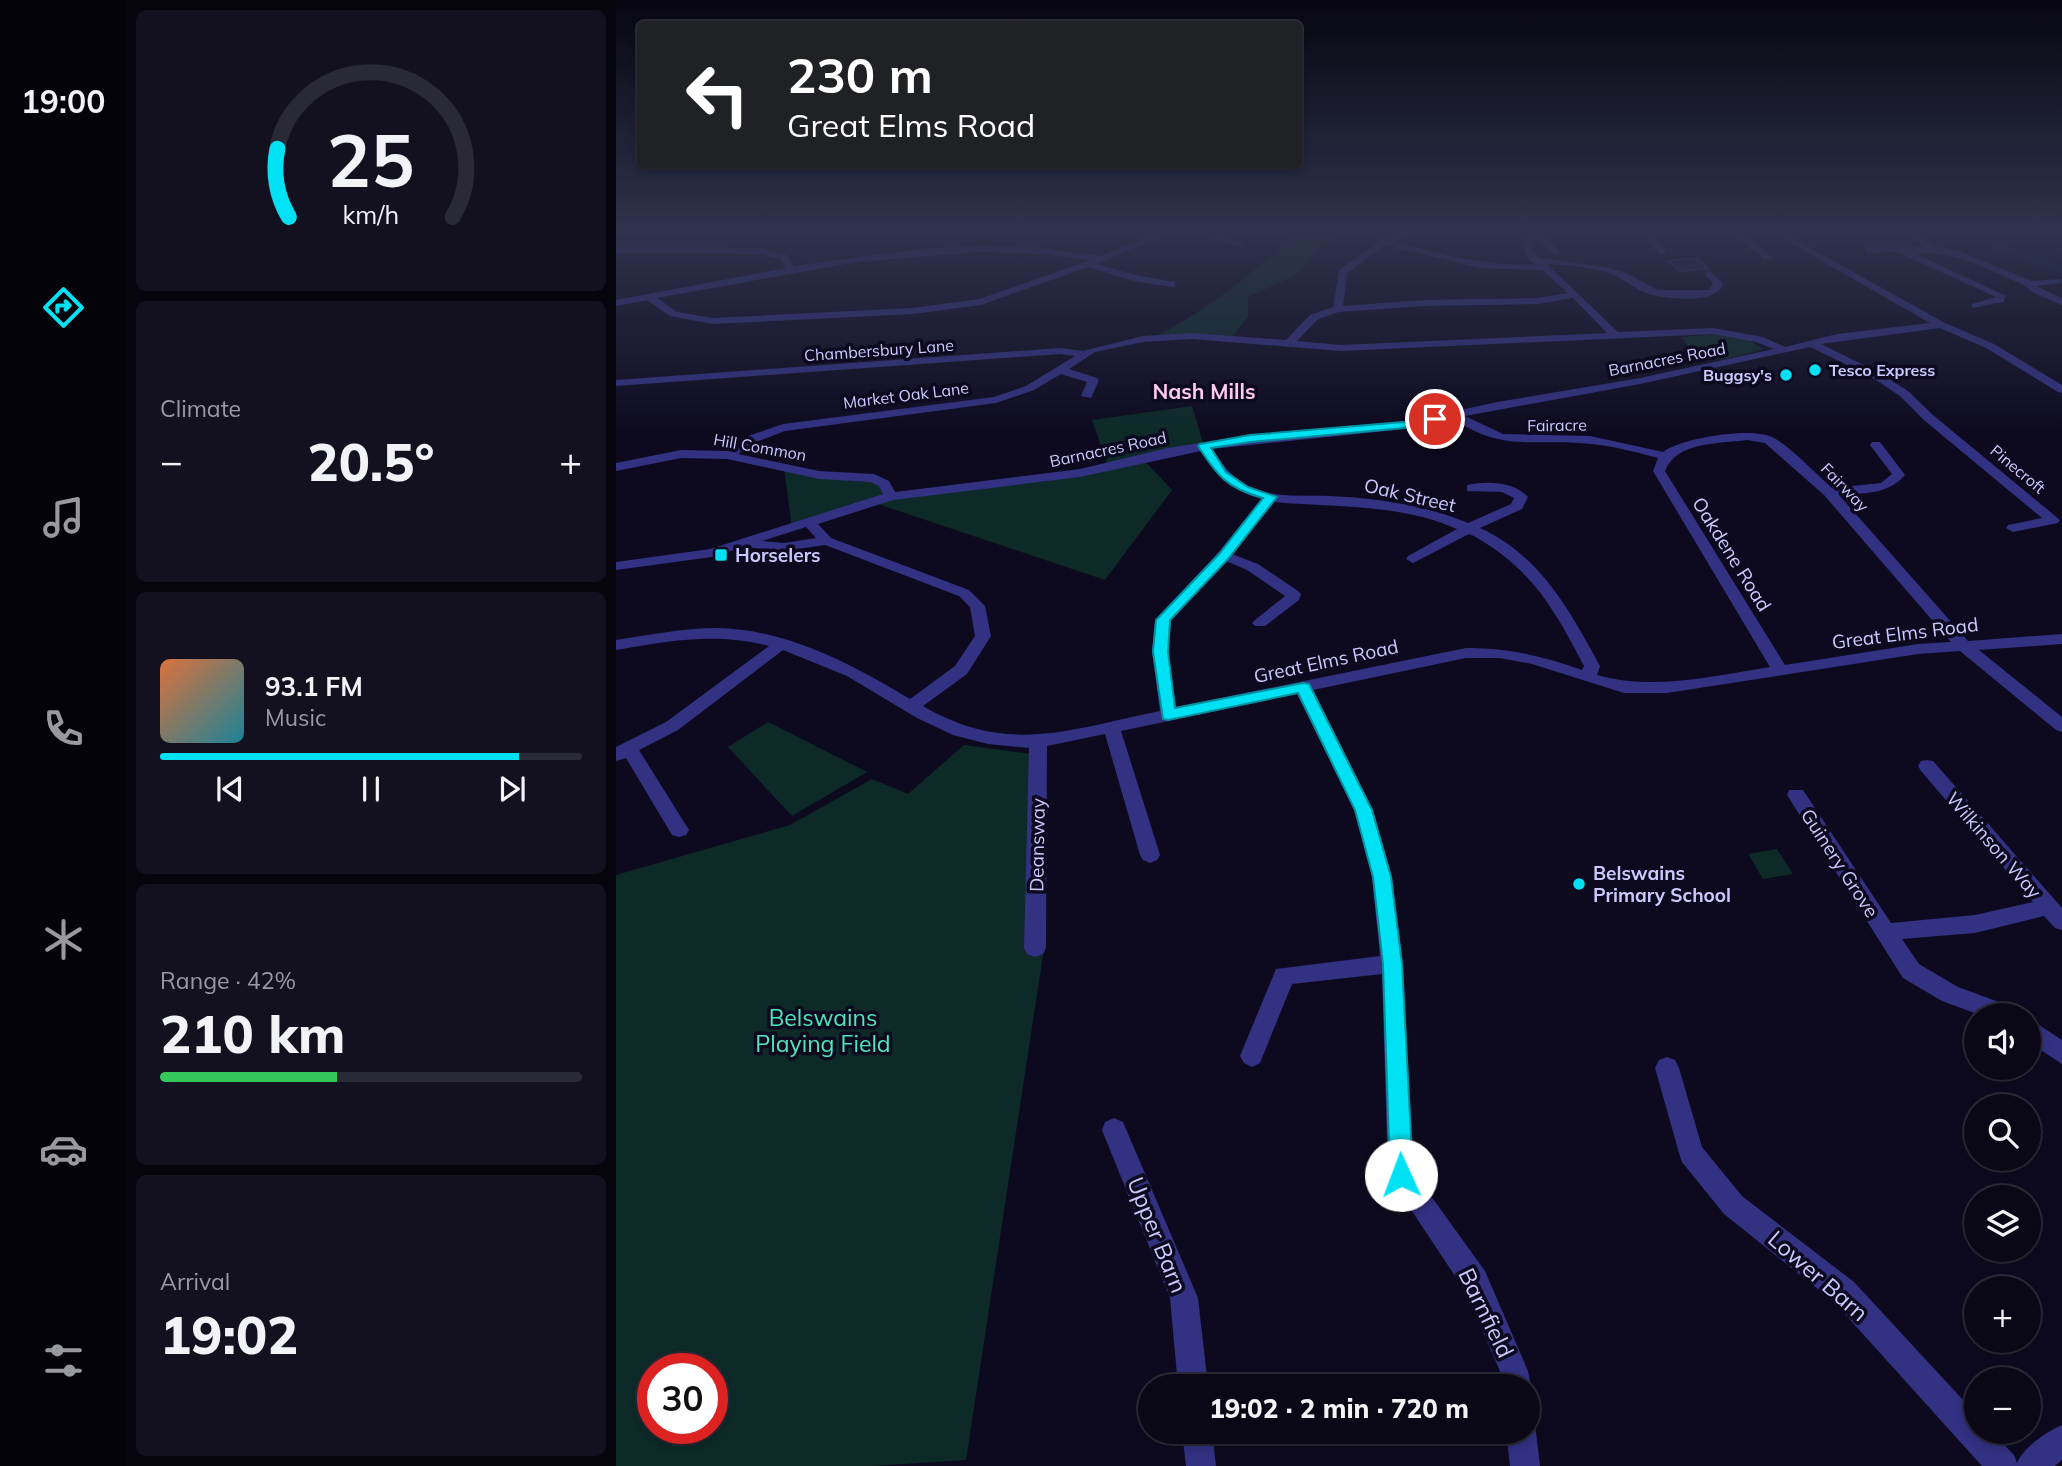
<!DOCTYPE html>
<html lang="en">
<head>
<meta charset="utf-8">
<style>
  :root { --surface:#0a0817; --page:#131120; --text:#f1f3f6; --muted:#999aa1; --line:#2a2936; --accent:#00e2f4 }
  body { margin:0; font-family:Mulish,sans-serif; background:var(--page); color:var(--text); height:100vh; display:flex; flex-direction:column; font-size:26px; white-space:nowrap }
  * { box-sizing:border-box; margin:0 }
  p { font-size:23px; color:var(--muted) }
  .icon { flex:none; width:38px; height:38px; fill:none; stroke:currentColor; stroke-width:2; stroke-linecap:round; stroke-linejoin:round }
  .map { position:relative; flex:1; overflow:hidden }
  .sheet { display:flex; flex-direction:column; gap:10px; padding:10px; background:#06040d; width:490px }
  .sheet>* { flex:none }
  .top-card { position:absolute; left:21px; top:21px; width:665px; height:147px; border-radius:7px; box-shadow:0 4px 10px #0003,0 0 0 2px var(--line); background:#202124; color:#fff; overflow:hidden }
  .buttons { position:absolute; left:1348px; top:1003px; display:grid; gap:14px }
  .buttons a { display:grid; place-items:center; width:77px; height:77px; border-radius:50%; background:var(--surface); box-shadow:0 4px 10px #0003,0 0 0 2px var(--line); font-size:35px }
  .speed { position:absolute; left:21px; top:1353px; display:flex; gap:14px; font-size:35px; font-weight:700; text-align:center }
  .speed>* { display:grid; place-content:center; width:91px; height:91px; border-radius:50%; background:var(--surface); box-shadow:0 4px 10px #0003,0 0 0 2px var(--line); line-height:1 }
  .speed .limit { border:10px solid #d22; background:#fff; color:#111 }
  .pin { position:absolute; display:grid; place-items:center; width:60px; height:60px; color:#fff; margin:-30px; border:4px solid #fff; border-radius:50%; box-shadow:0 2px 7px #0007 }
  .me { position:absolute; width:77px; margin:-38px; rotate:358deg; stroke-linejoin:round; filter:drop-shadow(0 0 5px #0008) }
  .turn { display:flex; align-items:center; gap:24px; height:147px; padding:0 35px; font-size:32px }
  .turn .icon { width:91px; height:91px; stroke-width:2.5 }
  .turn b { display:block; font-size:49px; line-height:60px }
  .big { font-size:52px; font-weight:800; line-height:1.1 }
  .sheet .widget { flex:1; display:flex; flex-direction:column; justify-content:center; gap:10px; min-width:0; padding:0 24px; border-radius:10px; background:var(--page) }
  .sheet .dial { align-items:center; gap:0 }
  .dial svg { height:182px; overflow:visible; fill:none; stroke:var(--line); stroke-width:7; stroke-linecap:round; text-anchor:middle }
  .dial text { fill:var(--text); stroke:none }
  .song { display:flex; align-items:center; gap:21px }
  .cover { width:84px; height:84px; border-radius:10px; background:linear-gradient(135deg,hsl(20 70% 55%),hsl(190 70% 35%)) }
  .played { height:7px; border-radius:4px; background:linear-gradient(90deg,var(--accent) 85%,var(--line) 85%) }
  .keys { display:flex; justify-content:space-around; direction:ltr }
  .heat { display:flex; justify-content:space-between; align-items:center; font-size:38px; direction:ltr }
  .charge { height:10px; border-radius:5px; background:linear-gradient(90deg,#34c759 42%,var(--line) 0) }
  .trip { position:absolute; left:522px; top:1374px; width:402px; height:70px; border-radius:35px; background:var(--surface); box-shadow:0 4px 10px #0003,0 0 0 2px var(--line); font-weight:800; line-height:70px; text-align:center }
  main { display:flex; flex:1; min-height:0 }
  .dock { display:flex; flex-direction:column; width:126px; justify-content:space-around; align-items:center; background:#040309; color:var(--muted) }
  .dock .icon { width:49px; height:49px }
  .dock .on { color:var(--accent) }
  .dock b { font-size:32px; color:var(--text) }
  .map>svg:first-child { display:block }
</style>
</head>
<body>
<main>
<nav class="dock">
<b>19:00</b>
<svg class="icon on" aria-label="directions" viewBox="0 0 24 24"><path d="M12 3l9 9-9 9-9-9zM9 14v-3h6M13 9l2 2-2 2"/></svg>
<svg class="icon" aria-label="music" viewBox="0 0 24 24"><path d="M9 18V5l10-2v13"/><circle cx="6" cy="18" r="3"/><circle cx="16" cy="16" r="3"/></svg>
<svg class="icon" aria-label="phone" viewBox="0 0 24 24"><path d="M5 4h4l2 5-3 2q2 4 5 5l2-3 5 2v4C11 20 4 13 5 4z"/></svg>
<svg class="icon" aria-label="climate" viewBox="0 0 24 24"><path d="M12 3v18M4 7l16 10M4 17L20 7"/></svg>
<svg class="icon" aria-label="car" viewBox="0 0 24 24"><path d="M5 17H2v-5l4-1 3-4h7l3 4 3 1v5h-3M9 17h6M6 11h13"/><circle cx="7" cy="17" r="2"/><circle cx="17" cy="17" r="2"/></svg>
<svg class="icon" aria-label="filters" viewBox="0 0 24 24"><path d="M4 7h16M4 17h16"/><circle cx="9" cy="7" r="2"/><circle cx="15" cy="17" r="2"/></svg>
</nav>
<section class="sheet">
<div class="widget dial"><svg viewBox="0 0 100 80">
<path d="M14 69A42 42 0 1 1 86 69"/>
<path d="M14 69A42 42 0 0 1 9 39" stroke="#00e2f4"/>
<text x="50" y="56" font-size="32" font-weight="700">25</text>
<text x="50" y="72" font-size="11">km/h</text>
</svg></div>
<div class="widget"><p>Climate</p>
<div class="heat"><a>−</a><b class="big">20.5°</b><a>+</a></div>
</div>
<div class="widget">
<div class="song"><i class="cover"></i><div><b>93.1 FM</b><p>Music</p></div></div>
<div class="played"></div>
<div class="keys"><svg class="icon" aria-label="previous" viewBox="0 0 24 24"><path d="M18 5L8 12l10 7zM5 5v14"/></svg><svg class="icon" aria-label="pause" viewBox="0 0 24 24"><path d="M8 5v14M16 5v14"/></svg><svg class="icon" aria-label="next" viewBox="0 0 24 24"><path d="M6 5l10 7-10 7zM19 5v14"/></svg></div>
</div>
<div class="widget"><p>Range · 42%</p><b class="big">210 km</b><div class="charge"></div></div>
<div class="widget"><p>Arrival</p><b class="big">19:02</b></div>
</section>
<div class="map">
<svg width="1446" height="1466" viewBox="0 0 1446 1466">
  <rect width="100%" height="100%" fill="#0d0a1f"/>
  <g fill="#0d2a28" fill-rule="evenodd">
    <path d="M678 230H728L727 235 702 249 678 276 632 297V317L613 340 538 337C592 311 637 272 683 234Z"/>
    <path d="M1101 334 1129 338 1147 349C1116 357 1085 373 1066 337Z"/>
    <path d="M576 406 588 446 527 459 556 490 489 580 256 502 176 528 168 468 258 478 276 496 492 466 476 420Z"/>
    <path d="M152 722 251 772 176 816 112 747Z"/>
    <path d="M348 745 415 754 427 955 350 1460 257 1466H0V875L174 825 256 779 292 794ZM37 1368H96V1428H37Z"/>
    <path d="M1161 849 1177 874 1147 879 1132 854Z"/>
  </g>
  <path fill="#051b3e" d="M1329 230H1346L1436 262 1446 266V273Z"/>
  <path fill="#1d1542" stroke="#322570" stroke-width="2" d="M1081 258 1092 269 1064 271 1052 261Z"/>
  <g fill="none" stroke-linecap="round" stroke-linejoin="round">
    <g fill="#323182" fill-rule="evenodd">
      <path d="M85 230H337L269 236 89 233Z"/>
      <path d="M548 230H560L481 264 519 275 559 282V286L556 287 518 281 472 267 365 305 297 314 97 324 54 316 31 300 0 306V300L170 268 165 259 145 254 0 253V247L145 248 171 255 178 266 303 249 364 246 425 248 484 256ZM364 252 425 254 474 260 364 299 297 308 97 318 61 312 41 298 241 262Z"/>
      <path d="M567 230H582L629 244 625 247Z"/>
      <path d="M794 230H807L778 242C826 254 871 267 920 264 910 261 908 250 908 239L917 231 930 230 926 234 945 253 938 255 920 238 916 240V251L924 258 989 267 1010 273 1042 290H1093L1097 283 1089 274 1094 271 1107 283C1103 305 1050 299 1033 294 1018 289 1006 277 990 272 971 267 951 265 931 264L1002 332 1097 328 1147 337 1169 347 1221 334 1314 323 1152 230H1191L1169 234 1329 323 1378 344 1446 385V393L1442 392 1370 348 1324 328 1205 344 1262 372 1292 391 1317 415 1444 520 1442 523 1397 532 1390 528 1392 525 1426 518 1309 421 1284 396 1254 376 1194 347 1024 384 849 416 887 434 974 436 1047 452C1066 438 1137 426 1158 438 1177 449 1199 473 1216 488L1265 483 1276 474 1254 445 1256 442H1264L1289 475C1272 495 1248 493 1223 495L1352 641 1446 634V644L1363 650 1446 717V732L1440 730 1344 651 1302 654 1051 693H1008L916 664 884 658H850L697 690 757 810 776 877 787 964 797 1171 869 1271 912 1371 915 1386 912 1393V1386H885L884 1371 849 1291 772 1175 766 974 676 984 644 1063 636 1067 628 1063 624 1056 660 969 764 956 756 877 739 810 681 694 505 731 544 855 541 860 534 863 527 860 524 855 489 734 431 746 430 948 427 954 419 957 411 954 408 948 413 748 372 744 337 735 301 718 231 676 167 650 62 730 23 750 73 830 70 835 63 837 56 835 10 758 0 761V747L50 722 153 646C102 632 51 641 0 650V640C33 635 67 628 101 628 170 629 236 664 294 699L339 666 359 636 354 607 343 596 209 545 168 551 128 547 96 557 0 570V562L94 549 267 494 263 486 255 482 203 479 111 459 65 458 0 471V463L65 450 108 451 132 436 167 424 378 397 410 386 459 356 444 354 0 386V380L444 348 467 351 527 336 576 333 670 340 694 315 717 307 723 270 766 240ZM770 245 864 268 926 270 952 293 921 298 808 300 727 306 731 273ZM957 298 991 333 725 345 681 341 702 319 723 312 808 306 921 304ZM1097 334 1140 342 1158 349 1024 378 881 402 799 420 634 435 552 448 464 469 279 492 273 481 258 474 203 471 122 454 140 442 169 431 380 403 418 390 445 374 471 382 465 396 475 398 483 380 481 378 453 369 479 352 527 342 576 339 725 351ZM837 419C885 450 909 440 962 443 989 444 1016 451 1042 458L1037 471 1154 667C1096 676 1038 691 981 675L984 666C954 611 924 555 864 528L906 509 912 497C897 481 871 481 851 485V491L886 492 898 498 895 504 852 523C809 505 760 498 714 496 689 495 662 498 639 489 619 481 607 466 596 449L799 428ZM1131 440 1149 443 1208 495 1335 642 1302 644 1169 665 1049 471C1061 441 1103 444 1131 440ZM585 451C601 476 617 492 646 499L602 553 539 620 536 651 544 711C455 729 392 756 307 706L351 674 375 636 369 606 353 590 215 538 202 524 277 500 464 477ZM658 502C720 508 782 503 841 529L792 556 790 559 797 563 853 534 858 536C916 569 938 609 968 666L966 670C927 656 892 648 850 648L560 707 552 651 555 621 610 561 631 570 669 596 639 620 636 623 639 626H649L683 600 685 594 682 591 642 564 616 554ZM190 527 200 538 168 543 146 541Z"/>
      <path d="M1023 230H1032L1049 250V254H1043Z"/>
      <path d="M1113 230H1123L1157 258 1149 260Z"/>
      <path d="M1280 230H1291L1320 247 1341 250 1415 281 1445 279V283L1420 286 1446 298V305L1414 291 1410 286C1374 271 1339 249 1300 254L1390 296 1387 302 1356 308V304L1380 297 1281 252 1252 253 1248 250 1252 247H1309Z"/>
      <path d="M1311 760 1317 761 1446 908V930L1439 928 1428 916 1359 933 1286 939 1303 964 1342 987 1399 1008 1402 1015H1364L1326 1001 1287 978 1171 795 1173 790H1187L1275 923 1359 915 1417 902 1305 771 1302 766 1305 761Z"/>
      <path d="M1412 1018 1446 1040V1064L1412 1042Z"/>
      <path d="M1051 1057 1059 1060 1063 1068 1086 1147 1126 1196 1238 1282 1360 1414V1432H1376L1398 1455 1401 1463C1408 1447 1430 1432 1446 1425V1460L1439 1466H1366L1218 1302 1108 1214 1066 1162 1063 1153 1039 1068 1043 1060Z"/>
      <path d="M498 1118 507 1122 582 1298 592 1386H562L554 1298 486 1130 489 1122Z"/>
      <path d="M912 1420 916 1421 920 1432 924 1466H894L890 1432H912Z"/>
      <path d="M566 1432H596L600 1466H570Z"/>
    </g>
  </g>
  <linearGradient id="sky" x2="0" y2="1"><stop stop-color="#070611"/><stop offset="0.53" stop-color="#2f334d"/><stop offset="1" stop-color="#2f334d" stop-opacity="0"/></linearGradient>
  <rect width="1446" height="435" fill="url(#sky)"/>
  <path fill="#00e2f4" stroke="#00939f" stroke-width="2" d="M819 416 823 417V422L799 427 634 442 595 448 610 472 632 487 661 497 612 559 554 620 552 652 559 708 687 683 693 684 756 810 775 877 786 964 797 1175 793 1183 785 1186 777 1183 774 1175 767 964 757 877 739 810 682 693 552 720 547 719 537 652 540 620 603 554 647 498C611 488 602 477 582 446L584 444 634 435 799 421Z"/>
  <g fill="#00e2f4" stroke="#0d0a1f" stroke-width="2.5">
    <circle cx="1199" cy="370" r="7"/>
    <circle cx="1170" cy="375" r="7"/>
    <rect x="98" y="548" width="14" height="14" rx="3.5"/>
    <circle cx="963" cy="884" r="7"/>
  </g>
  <g text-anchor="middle" stroke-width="7" stroke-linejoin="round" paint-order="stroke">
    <g font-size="16" fill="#cdc9ff" stroke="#0d0a1f">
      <text transform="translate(263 350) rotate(-4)" y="6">Chambersbury Lane</text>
      <text transform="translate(1051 359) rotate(-11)" y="6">Barnacres Road</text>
      <text transform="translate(290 395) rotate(-7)" y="6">Market Oak Lane</text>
      <text transform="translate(941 425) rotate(-1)" y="6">Fairacre</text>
      <text transform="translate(144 447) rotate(10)" y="6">Hill Common</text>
      <text transform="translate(492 449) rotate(-12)" y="6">Barnacres Road</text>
      <text transform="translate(1402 469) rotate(40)" y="6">Pinecroft</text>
      <text transform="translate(1229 487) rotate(46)" y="6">Fairway</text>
    </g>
    <g font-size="16" font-weight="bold" fill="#cdc9ff" stroke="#0d0a1f" text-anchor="start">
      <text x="1213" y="376">Tesco Express</text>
      <text x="1156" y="381" text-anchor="end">Buggsy's</text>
    </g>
    <g font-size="19" fill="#cdc9ff" stroke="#0d0a1f">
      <text transform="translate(794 495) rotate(13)" y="7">Oak Street</text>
      <text transform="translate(1116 554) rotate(58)" y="7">Oakdene Road</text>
      <text transform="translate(1289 633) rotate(-7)" y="7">Great Elms Road</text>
      <text transform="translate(710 661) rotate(-12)" y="7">Great Elms Road</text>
      <text transform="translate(421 845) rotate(-89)" y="7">Deansway</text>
      <text transform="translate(1378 845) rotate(49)" y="7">Wilkinson Way</text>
      <text transform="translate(1224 863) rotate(57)" y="7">Guinery Grove</text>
    </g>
    <g font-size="19" font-weight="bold" fill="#cdc9ff" stroke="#0d0a1f" text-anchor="start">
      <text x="119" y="562">Horselers</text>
      <text x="977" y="880">Belswains<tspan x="977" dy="22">Primary School</tspan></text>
    </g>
    <g font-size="21" font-weight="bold" fill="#ffcbed" stroke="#0d0a1f">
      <text x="588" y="399">Nash Mills</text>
    </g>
    <g font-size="23" fill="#4be8bd" stroke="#0d0a1f">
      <text x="207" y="1026">Belswains<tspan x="207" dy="26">Playing Field</tspan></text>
    </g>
    <g font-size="23" fill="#cdc9ff" stroke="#0d0a1f">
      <text transform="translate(541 1235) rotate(68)" y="8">Upper Barn</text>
      <text transform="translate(1202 1276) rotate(41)" y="8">Lower Barn</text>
      <text transform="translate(870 1313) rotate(64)" y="8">Barnfield</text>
    </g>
  </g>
</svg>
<div class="buttons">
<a><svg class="icon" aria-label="sound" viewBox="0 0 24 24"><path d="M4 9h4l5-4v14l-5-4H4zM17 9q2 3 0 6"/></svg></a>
<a><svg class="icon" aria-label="search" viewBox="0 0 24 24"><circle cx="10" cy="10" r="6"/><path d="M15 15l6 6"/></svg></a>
<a><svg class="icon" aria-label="layers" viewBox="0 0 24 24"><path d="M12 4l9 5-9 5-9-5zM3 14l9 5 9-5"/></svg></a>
<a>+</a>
<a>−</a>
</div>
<div class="speed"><div class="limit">30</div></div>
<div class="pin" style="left:819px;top:419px;background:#d93025"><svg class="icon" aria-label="arrive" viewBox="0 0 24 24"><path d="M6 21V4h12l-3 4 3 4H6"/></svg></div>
<svg class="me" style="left:785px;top:1175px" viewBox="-20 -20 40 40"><circle r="19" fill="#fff"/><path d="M0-13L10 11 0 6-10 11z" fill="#00e2f4"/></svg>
<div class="trip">19:02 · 2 min · 720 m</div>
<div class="top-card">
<div class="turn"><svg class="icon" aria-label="left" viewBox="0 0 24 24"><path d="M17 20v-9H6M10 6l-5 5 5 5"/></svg><div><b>230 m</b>Great Elms Road</div></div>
</div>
</div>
</main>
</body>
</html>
